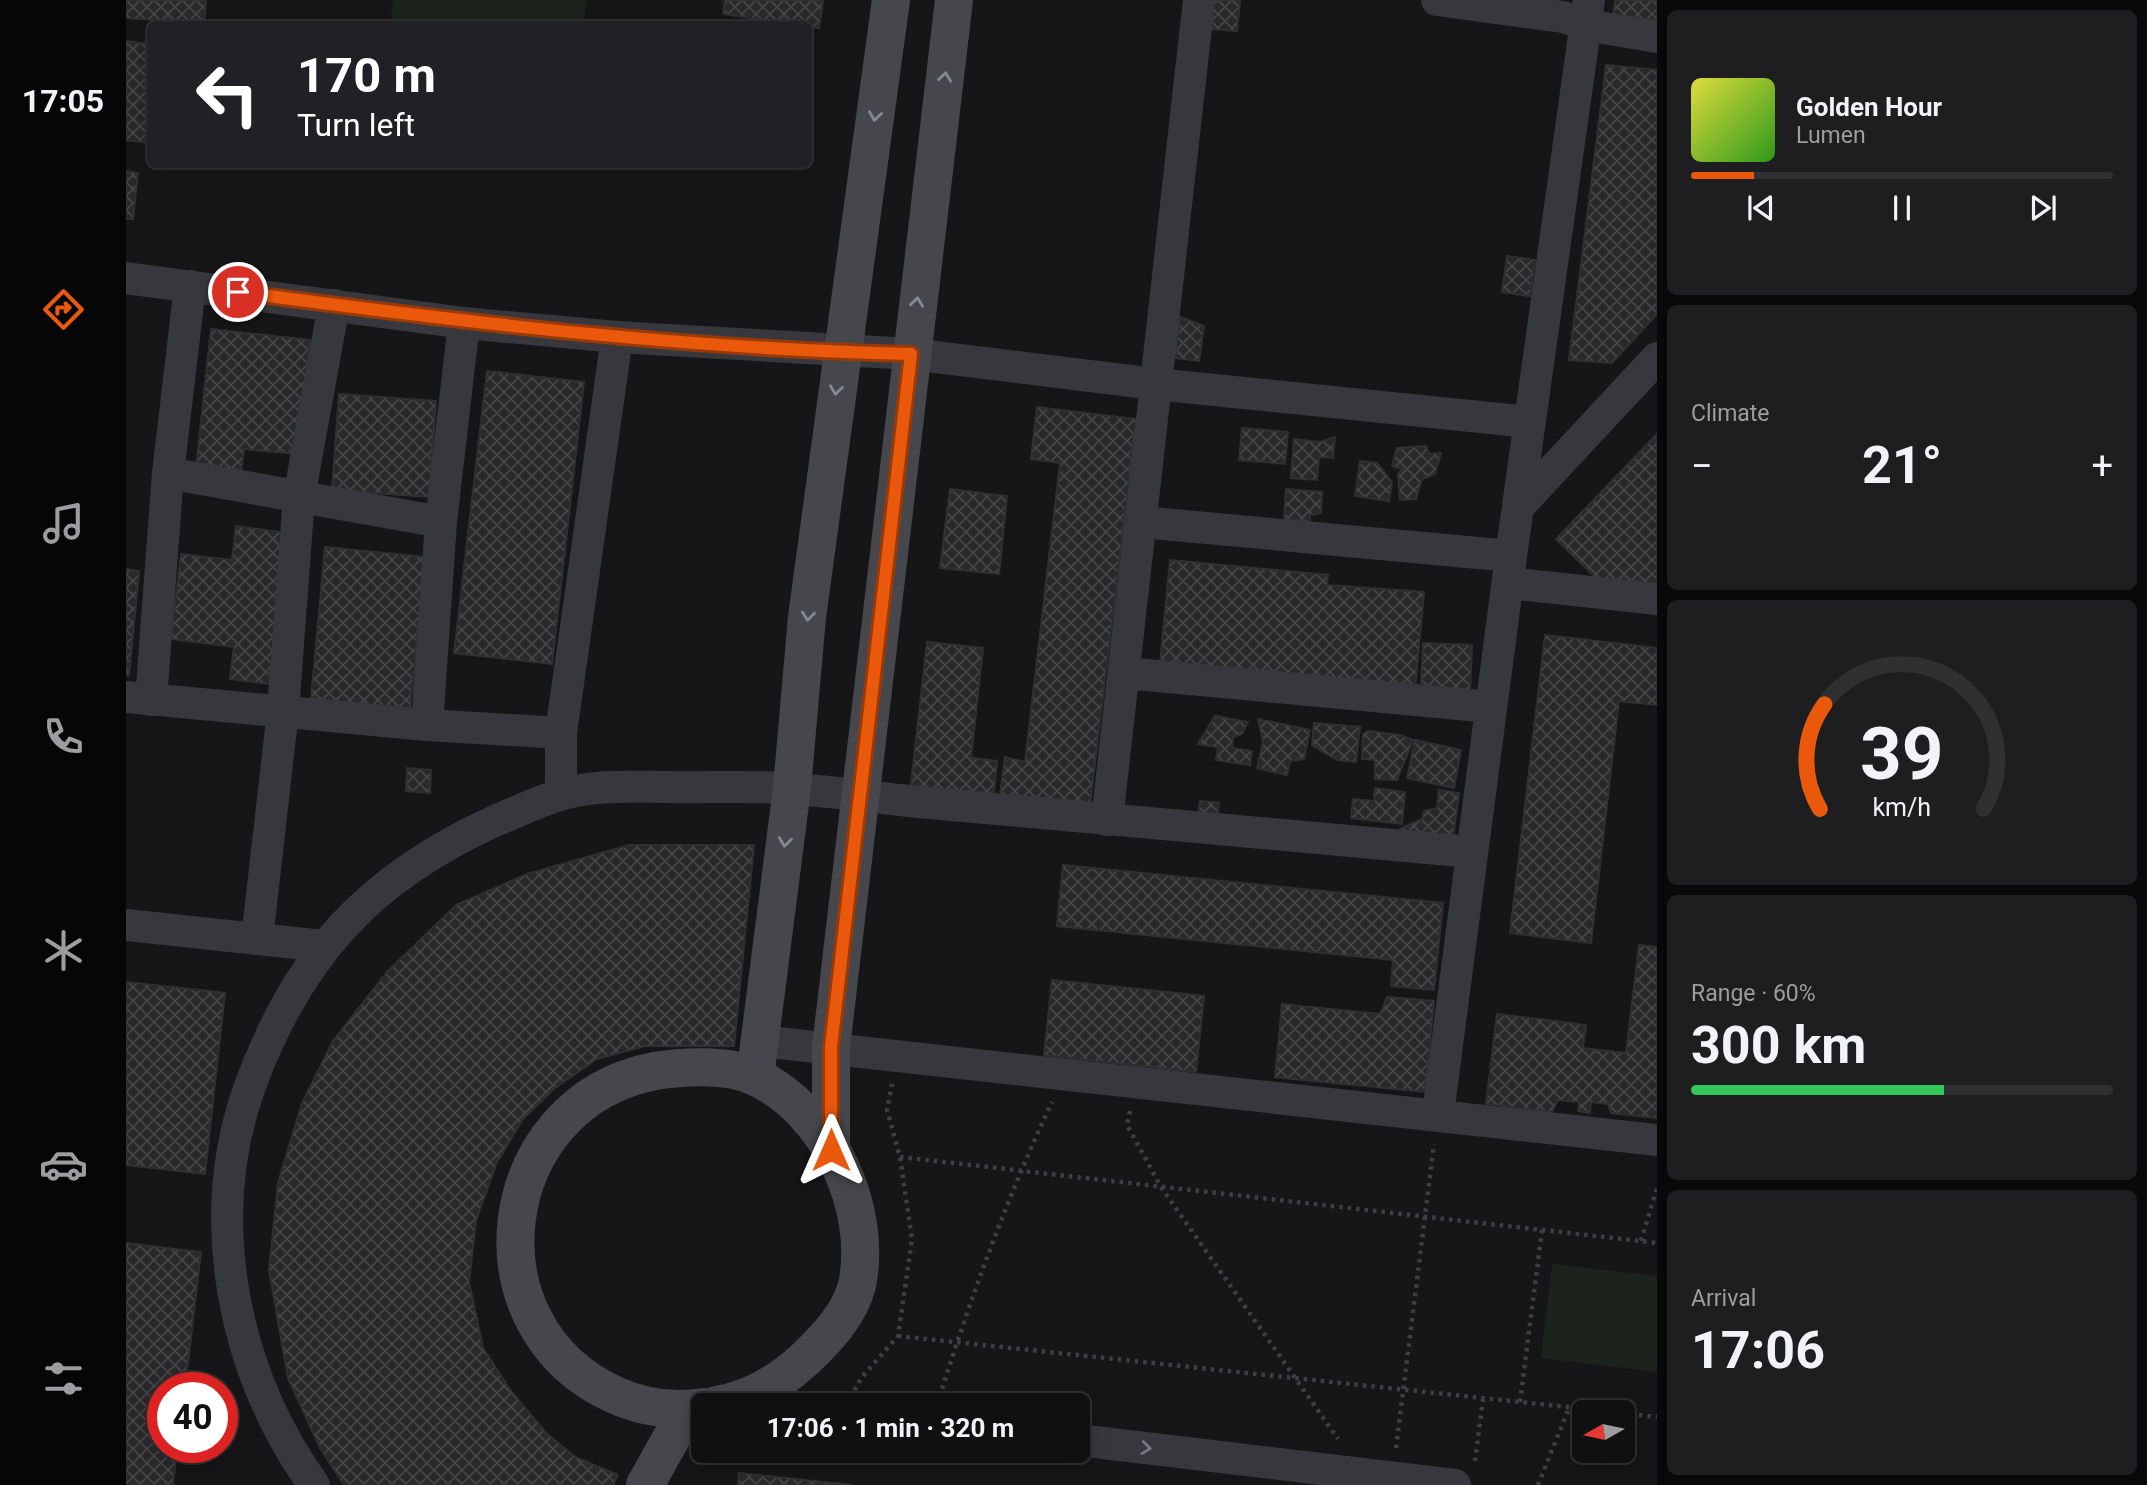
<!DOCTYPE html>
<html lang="en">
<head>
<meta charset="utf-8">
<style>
  :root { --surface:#101012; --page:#1e1e20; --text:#f1f3f6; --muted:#9c9d9f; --line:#303032; --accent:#ea580c }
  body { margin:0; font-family:Roboto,sans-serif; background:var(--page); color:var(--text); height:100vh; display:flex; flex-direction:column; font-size:26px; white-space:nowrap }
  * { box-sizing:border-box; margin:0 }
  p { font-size:23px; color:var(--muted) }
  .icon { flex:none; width:38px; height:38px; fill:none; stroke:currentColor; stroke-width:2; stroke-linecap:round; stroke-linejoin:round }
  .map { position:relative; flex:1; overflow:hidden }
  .details { display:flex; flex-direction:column; gap:10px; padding:10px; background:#09090a; width:490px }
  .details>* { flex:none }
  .hud { position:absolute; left:21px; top:21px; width:665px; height:147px; border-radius:10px; box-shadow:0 4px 18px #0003,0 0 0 2px var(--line); background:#202124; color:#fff; overflow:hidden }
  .needle { width:46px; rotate:261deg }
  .controls { position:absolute; left:1446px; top:1400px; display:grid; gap:14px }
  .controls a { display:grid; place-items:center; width:63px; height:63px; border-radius:10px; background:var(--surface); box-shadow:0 4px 18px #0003,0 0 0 2px var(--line); font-size:35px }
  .speed { position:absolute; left:21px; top:1372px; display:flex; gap:14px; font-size:35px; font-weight:700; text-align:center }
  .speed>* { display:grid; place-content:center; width:91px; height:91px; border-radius:50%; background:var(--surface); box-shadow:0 4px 18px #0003,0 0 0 2px var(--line); line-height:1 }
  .speed .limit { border:10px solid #d22; background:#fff; color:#111 }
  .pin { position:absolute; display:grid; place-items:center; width:60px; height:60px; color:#fff; margin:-30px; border:4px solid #fff; border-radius:50%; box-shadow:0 2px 7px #0007 }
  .me { position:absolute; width:77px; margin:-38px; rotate:0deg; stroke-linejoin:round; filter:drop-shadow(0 0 5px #0008) }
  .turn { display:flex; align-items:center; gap:24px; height:147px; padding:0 35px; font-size:32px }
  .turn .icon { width:91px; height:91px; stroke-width:2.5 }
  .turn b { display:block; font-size:49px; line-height:60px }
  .big { font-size:52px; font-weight:700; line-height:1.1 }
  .details .widget { flex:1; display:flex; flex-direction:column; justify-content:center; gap:10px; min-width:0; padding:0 24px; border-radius:10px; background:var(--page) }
  .details .dial { align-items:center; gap:0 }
  .dial svg { height:182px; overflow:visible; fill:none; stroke:var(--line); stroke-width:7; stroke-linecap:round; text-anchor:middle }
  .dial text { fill:var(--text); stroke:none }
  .song { display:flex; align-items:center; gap:21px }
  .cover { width:84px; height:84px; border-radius:10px; background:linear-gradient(135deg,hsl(60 70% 55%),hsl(110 70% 35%)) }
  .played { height:7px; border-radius:4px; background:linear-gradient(90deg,var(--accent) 15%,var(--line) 15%) }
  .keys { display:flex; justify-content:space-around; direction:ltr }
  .heat { display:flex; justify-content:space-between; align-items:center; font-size:38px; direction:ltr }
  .charge { height:10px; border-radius:5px; background:linear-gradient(90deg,#34c759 60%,var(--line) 0) }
  .trip { position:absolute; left:565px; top:1393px; width:399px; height:70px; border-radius:10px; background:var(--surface); box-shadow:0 4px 18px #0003,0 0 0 2px var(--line); font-weight:700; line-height:70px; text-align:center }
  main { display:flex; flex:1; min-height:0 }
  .tab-bar { display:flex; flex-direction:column; width:126px; justify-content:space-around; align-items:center; background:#060607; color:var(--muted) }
  .tab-bar .icon { width:49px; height:49px }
  .tab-bar .active { color:var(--accent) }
  .tab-bar b { font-size:32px; color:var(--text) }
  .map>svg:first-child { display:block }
</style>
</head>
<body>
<main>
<nav class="tab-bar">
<b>17:05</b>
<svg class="icon active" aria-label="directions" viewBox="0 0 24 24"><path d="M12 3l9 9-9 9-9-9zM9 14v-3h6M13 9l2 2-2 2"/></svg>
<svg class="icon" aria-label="music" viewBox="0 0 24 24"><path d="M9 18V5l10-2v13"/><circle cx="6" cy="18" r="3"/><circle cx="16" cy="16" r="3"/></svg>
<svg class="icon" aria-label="phone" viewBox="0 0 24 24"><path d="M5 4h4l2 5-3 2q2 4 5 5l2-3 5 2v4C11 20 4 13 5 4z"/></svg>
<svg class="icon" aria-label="climate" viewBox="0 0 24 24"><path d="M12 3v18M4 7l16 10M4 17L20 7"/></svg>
<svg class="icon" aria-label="car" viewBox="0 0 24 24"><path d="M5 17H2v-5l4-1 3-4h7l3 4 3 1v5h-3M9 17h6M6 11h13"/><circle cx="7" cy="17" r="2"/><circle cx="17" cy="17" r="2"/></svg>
<svg class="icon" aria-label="filters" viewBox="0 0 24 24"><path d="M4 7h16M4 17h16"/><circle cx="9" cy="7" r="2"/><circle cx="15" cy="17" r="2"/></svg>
</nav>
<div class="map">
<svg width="1531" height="1485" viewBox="0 0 1531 1485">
  <defs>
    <pattern id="building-cross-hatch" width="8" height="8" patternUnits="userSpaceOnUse" patternTransform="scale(1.75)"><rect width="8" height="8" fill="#29292c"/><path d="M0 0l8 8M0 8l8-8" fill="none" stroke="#454548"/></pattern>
  </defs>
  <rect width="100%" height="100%" fill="#161618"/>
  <g fill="#1c231d">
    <path d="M267 0H460L458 24H264Z"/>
    <path d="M1426 1264 1531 1276V1372L1415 1358Z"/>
  </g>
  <g fill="url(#building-cross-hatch)" stroke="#303034" stroke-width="2">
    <path d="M0 0H80L78 24 0 18Z"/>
    <path d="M599 0H697L693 28 597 14Z"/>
    <path d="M1088 0H1114L1111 31 1085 29Z"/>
    <path d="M1489 0H1531V20L1487 16Z"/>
    <path d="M0 41 24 44V143L0 140Z"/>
    <path d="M1480 65 1531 70V314L1486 363 1443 360Z"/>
    <path d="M0 171 12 173 7 219H0Z"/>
    <path d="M1381 256 1409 260 1404 296 1376 292Z"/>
    <path d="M1054 317 1078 326 1073 361 1049 358Z"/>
    <path d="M85 329 184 340 172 454 118 449 115 473 70 468Z"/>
    <path d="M361 371 458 382 426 664 328 653Z"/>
    <path d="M213 394 310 401 303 497 206 490Z"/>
    <path d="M911 407 1010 419 963 813 873 803 879 757 899 762 934 463 905 459Z"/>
    <path d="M1116 428 1162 432 1159 464 1113 460Z"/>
    <path d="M1531 434V581L1526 586 1473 581 1430 539Z"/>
    <path d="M1209 437 1207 458 1193 457 1191 480 1165 478 1168 439 1194 442Z"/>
    <path d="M1300 446 1303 454 1315 453 1309 474 1296 479 1290 499 1274 500 1272 474 1276 469 1266 466 1271 448Z"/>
    <path d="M1234 461 1251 463 1266 482 1263 501 1229 496Z"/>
    <path d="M824 489 881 496 873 574 814 568Z"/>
    <path d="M1160 489 1196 492 1195 513 1184 515V521L1158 519Z"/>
    <path d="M110 526 162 533 143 684 104 679 108 647 45 639 55 554 106 560Z"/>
    <path d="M199 547 299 557 284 708 185 699Z"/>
    <path d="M1044 560 1202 575 1201 585 1298 592 1289 689 1034 663Z"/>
    <path d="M0 569 13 571 3 675H0Z"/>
    <path d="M1419 635 1531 648V705L1493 701 1465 943 1384 933Z"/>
    <path d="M801 642 857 648 845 758 871 761 867 802 784 793Z"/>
    <path d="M1297 643 1346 645 1344 692 1295 690Z"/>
    <path d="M1089 716 1122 722 1116 734 1107 737 1106 748 1126 751 1124 765 1090 760 1092 747 1072 744Z"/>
    <path d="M1132 719 1184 730 1178 759 1164 761 1161 775 1131 768 1137 742Z"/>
    <path d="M1188 723 1234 727 1230 762 1211 760 1186 745Z"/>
    <path d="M1242 731 1274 735 1287 740 1271 780 1249 779V760L1236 759 1237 734Z"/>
    <path d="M1289 740 1335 750 1328 788 1281 778Z"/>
    <path d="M281 768 305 770 304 793 280 791Z"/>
    <path d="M1249 788 1279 792 1276 824 1225 818 1227 799 1248 801Z"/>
    <path d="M1313 790 1333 793 1326 844 1273 836 1274 829 1296 819 1298 811 1311 808Z"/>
    <path d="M1074 801 1093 803 1091 818 1072 815Z"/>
    <path d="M503 845H628L608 1046H519L471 1059 429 1088 397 1119 371 1162 350 1221 343 1282 357 1348 385 1391 420 1433 449 1457 492 1475 487 1485H218L194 1448 162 1378 143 1270 152 1183 176 1103 207 1041 261 972 330 905 401 874Z"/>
    <path d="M937 865 1317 903 1308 990 1265 986 1267 960 931 926Z"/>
    <path d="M1513 945 1531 947V1118L1485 1113 1482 1104 1465 1102 1464 1113 1452 1111 1453 1102 1432 1100 1426 1112 1360 1104 1371 1014 1460 1025 1457 1048 1500 1053Z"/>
    <path d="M926 980 1078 996 1070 1072 918 1055Z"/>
    <path d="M0 982 99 993 79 1174 0 1165Z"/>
    <path d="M1261 997 1308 1001 1299 1092 1149 1077 1156 1004 1254 1014Z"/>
    <path d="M0 1243 75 1252 59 1388H37V1447H51L47 1485H0Z"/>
    <path d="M613 1473 726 1485H612Z"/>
  </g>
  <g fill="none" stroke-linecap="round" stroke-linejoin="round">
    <g stroke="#3d3f44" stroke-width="4.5" stroke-dasharray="3.5 5" stroke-linecap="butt">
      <path d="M1004 1111 1001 1125 1035 1187 1212 1439"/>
      <path d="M774 1157 1531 1243"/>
      <path d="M1515 1241 1531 1188"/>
      <path d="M772 1336 1488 1412"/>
      <path d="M1394 1402 1416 1230"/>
      <path d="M720 1405 736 1377 772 1336 786 1239 774 1157 761 1110 766 1084"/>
      <path d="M811 1405C843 1302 880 1200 926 1102"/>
      <path d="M1496 1413 1531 1417"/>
      <path d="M1270 1448 1308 1144"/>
      <path d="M1349 1461 1357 1399"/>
      <path d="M1412 1485 1443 1408"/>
    </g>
    <g stroke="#37383d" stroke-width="32">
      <path d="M1311 0 1437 17 1460 25 1531 37"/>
      <path d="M0 278 338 323 491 337 785 354 1029 384 1404 422"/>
      <path d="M42 473 315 522"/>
      <path d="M1393 506 1531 358"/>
      <path d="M1015 522 1385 556"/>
      <path d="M1382 583 1531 599"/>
      <path d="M999 673 1365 707"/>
      <path d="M0 697 301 725 435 733"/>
      <path d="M25 700 42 473 64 286"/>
      <path d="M301 725 315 522 338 323"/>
      <path d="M435 794V733L491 337"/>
      <path d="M981 820 1073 0"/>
      <path d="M0 925 198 946"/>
      <path d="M131 939 157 711 173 497 208 305"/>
      <path d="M634 1041 1531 1140"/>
      <path d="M1312 1114 1385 556 1463 0"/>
      <path d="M609 1404 664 1405"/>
      <path d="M952 1440 1329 1485"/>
      <path d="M188 1485C107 1372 76 1219 124 1086 172 955 244 877 371 820 393 811 415 800 437 794 472 784 508 787 544 787 585 788 628 785 669 789 710 792 752 798 793 802 977 820 1161 836 1345 852"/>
    </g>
    <g stroke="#45474d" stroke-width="38">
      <path d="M629 1077 666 788 681 617 765 0"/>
      <path d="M705 1150V1047L828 0"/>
      <path d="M578 1407C546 1412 518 1408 489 1395 337 1327 366 1102 529 1071 559 1066 602 1064 630 1077 702 1111 747 1208 731 1285 724 1314 700 1339 679 1359 654 1382 624 1400 590 1405"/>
      <path d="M519 1485 561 1410"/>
    </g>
  </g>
  <defs><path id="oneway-chevron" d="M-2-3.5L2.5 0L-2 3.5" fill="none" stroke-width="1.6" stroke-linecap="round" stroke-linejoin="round" transform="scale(1.75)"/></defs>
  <g stroke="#858993">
    <use href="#oneway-chevron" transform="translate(819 77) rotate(-83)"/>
    <use href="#oneway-chevron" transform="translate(749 116) rotate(98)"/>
    <use href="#oneway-chevron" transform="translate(791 302) rotate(-83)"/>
    <use href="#oneway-chevron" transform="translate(710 390) rotate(97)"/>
    <use href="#oneway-chevron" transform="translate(682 616) rotate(96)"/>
    <use href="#oneway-chevron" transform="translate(659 842) rotate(97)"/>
  </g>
  <use stroke="#757881" href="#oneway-chevron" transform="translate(1020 1448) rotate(7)"/>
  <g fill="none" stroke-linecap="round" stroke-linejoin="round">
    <defs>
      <path id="route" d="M112 292C336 322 560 349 785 354L705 1047V1150"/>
    </defs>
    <use href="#route" stroke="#983908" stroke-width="18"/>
    <use href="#route" stroke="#ea580c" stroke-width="12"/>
  </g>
</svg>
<div class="controls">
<a><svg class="needle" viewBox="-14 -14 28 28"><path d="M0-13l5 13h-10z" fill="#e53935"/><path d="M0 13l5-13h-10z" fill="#9c9d9f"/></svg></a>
</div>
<div class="speed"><div class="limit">40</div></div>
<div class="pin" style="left:112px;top:292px;background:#d93025"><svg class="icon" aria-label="arrive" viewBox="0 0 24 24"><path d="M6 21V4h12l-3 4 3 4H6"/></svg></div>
<svg class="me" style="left:705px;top:1150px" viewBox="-20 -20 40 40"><path d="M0-17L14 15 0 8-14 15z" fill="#ea580c" stroke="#fff" stroke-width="4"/></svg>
<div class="trip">17:06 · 1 min · 320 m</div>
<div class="hud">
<div class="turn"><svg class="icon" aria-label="left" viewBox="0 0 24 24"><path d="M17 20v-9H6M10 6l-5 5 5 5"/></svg><div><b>170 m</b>Turn left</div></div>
</div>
</div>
<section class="details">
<div class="widget">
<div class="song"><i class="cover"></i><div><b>Golden Hour</b><p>Lumen</p></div></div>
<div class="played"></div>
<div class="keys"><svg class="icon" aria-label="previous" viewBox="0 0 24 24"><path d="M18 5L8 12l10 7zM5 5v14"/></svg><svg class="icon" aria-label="pause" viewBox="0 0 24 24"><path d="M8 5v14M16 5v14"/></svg><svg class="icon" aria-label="next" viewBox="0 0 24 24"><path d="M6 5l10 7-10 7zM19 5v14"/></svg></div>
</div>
<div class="widget"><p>Climate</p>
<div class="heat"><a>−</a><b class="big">21°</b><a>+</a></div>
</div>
<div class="widget dial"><svg viewBox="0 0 100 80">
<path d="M14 69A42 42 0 1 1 86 69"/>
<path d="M14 69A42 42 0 0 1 16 23" stroke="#ea580c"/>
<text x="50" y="56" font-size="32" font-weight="700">39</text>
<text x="50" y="72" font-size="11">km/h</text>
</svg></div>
<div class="widget"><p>Range · 60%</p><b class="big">300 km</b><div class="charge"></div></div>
<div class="widget"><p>Arrival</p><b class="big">17:06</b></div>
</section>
</main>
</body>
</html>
